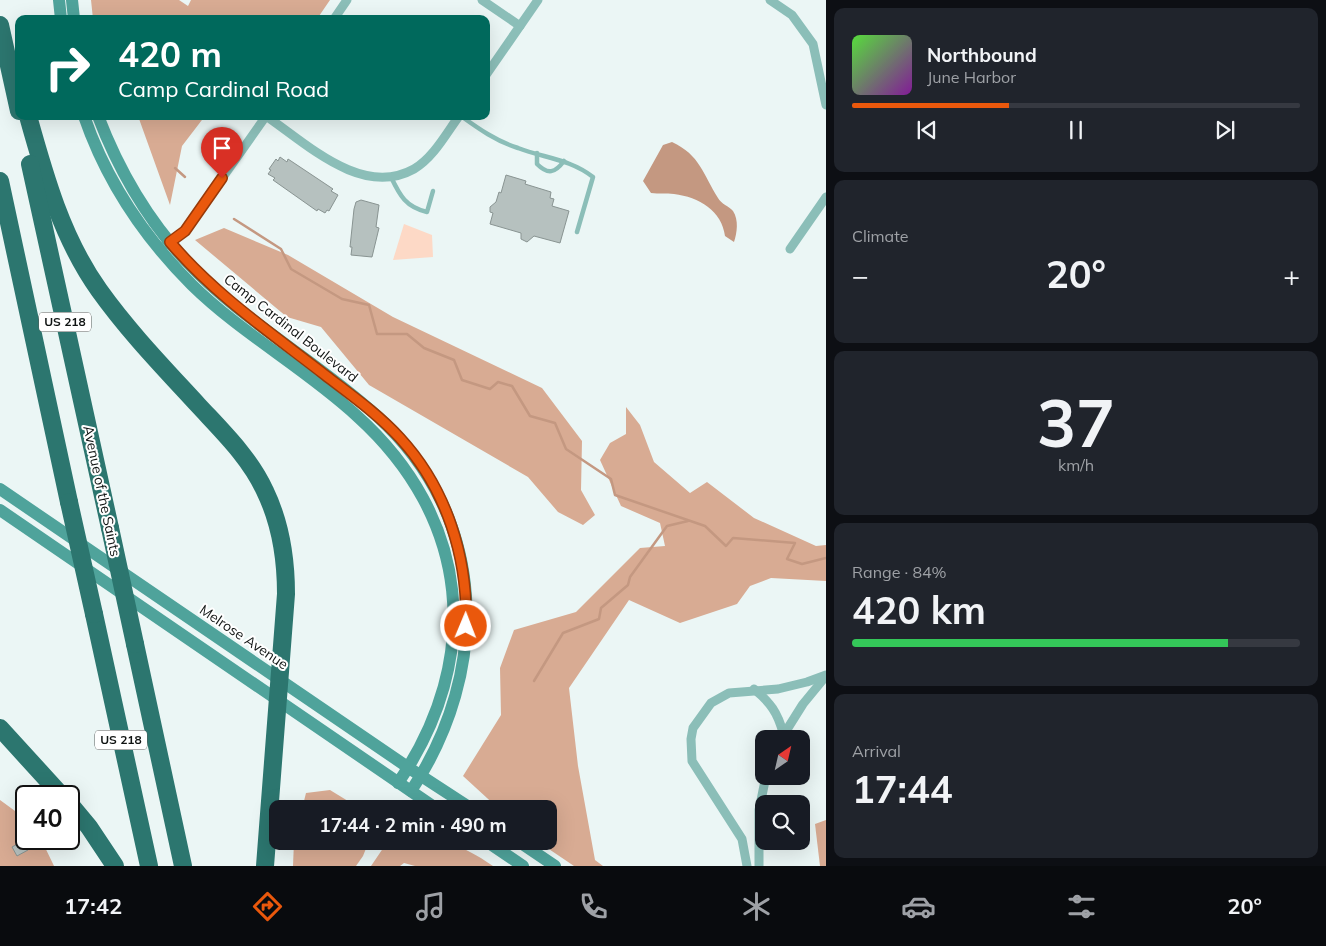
<!DOCTYPE html>
<html lang="en">
<head>
<meta charset="utf-8">
<style>
  :root { --surface:#171b24; --page:#20242c; --text:#f1f3f6; --muted:#9ea1a6; --line:#363941; --accent:#ea580c }
  body { margin:0; font-family:Mulish,sans-serif; background:var(--page); color:var(--text); height:100vh; display:flex; flex-direction:column; font-size:19px; white-space:nowrap }
  * { box-sizing:border-box; margin:0 }
  p { font-size:16px; color:var(--muted) }
  .icon { flex:none; width:28px; height:28px; fill:none; stroke:currentColor; stroke-width:2; stroke-linecap:round; stroke-linejoin:round }
  .map { position:relative; flex:1; overflow:hidden }
  .drawer { display:flex; flex-direction:column; gap:8px; padding:8px; background:#0d0f14; width:500px }
  .drawer>* { flex:none }
  .banner { position:absolute; left:15px; top:15px; width:475px; height:105px; border-radius:10px; box-shadow:0 5px 20px #0002; background:#00695c; color:#fff; overflow:hidden }
  .needle { width:32px; rotate:34deg }
  .controls { position:absolute; left:755px; top:730px; display:grid; gap:10px }
  .controls a { display:grid; place-items:center; width:55px; height:55px; border-radius:10px; background:var(--surface); box-shadow:0 5px 20px #0002; font-size:25px }
  .speed { position:absolute; left:15px; top:785px; display:flex; gap:10px; font-size:25px; font-weight:700; text-align:center }
  .speed>* { display:grid; place-content:center; width:65px; height:65px; border-radius:50%; background:var(--surface); box-shadow:0 5px 20px #0002; line-height:1 }
  .speed .limit { border:2px solid #111; border-radius:8px; background:#fff; color:#111 }
  .pin { position:absolute; display:grid; place-items:center; width:42px; height:42px; color:#fff; margin:-51px -21px; border-radius:50% 50% 50% 0; rotate:-45deg; box-shadow:0 0 5px #0007 }
  .pin .icon { rotate:45deg }
  .me { position:absolute; width:55px; margin:-28px; rotate:1deg; stroke-linejoin:round; filter:drop-shadow(0 0 4px #0008) }
  .turn { display:flex; align-items:center; gap:18px; height:105px; padding:0 20px; font-size:22px }
  .turn .icon { width:65px; height:65px; stroke-width:2.5 }
  .turn b { display:block; font-size:35px; line-height:42px }
  .big { font-size:38px; font-weight:700; line-height:1.1 }
  .drawer .tile { flex:1; display:flex; flex-direction:column; justify-content:center; gap:8px; min-width:0; padding:0 18px; border-radius:10px; background:var(--page) }
  .drawer .dial { align-items:center; gap:0 }
  .dial b { font-size:65px; line-height:1 }
  .song { display:flex; align-items:center; gap:15px }
  .cover { width:60px; height:60px; border-radius:8px; background:linear-gradient(135deg,hsl(110 70% 55%),hsl(290 70% 35%)) }
  .played { height:5px; border-radius:2px; background:linear-gradient(90deg,var(--accent) 35%,var(--line) 35%) }
  .keys { display:flex; justify-content:space-around; direction:ltr }
  .heat { display:flex; justify-content:space-between; align-items:center; font-size:28px; direction:ltr }
  .charge { height:8px; border-radius:4px; background:linear-gradient(90deg,#34c759 84%,var(--line) 0) }
  .trip { position:absolute; left:269px; top:800px; width:288px; height:50px; border-radius:10px; background:var(--surface); box-shadow:0 5px 20px #0002; font-weight:700; line-height:50px; text-align:center }
  .dock { display:flex; height:80px; justify-content:space-around; align-items:center; background:#090b0e; color:var(--muted) }
  .dock .icon { width:35px; height:35px }
  .dock .selected { color:var(--accent) }
  .dock b { font-size:22px; color:var(--text) }
  main { display:flex; flex:1; min-height:0 }
  .map>svg:first-child { display:block }
</style>
</head>
<body>
<main>
<div class="map">
<svg width="826" height="866" viewBox="0 0 826 866">
  <rect width="100%" height="100%" fill="#ebf6f5"/>
  <path fill="#fdd9c6" d="M404 224 432 235 433 257 393 260Z"/>
  <g fill="#d8ab93">
    <path d="M91 0H179L188 6 191 0H330L317 19H93Z"/>
    <path d="M138 116H205L182 146 170 205Z"/>
    <path d="M224 228 288 255 393 317 542 388 582 441 581 490 595 515 583 525 558 512 528 477 369 385 321 327 287 317 195 240Z"/>
    <path d="M626 407 640 425 654 462 690 493 707 482 754 518 816 546 826 545V581L771 578 750 586 737 604 680 623 629 600 569 688 578 766 595 860 603 866H574L537 841H548V809H499L463 776 501 715 500 668 514 630 576 612 640 548 665 546 660 523 621 506 600 460 610 443 626 434Z"/>
    <path d="M330 790 361 809H302L306 793Z"/>
    <path d="M0 800 26 819V839H41L54 866H0Z"/>
    <path d="M826 820V866H820L815 824Z"/>
    <path d="M294 841H369L363 856 356 866H293Z"/>
    <path d="M388 841C437 841 451 837 493 866H415L404 863 400 866H371Z"/>
  </g>
  <path fill="#c49881" d="M672 142C700 155 703 174 718 198 721 204 729 206 733 211 739 220 737 233 734 242L725 236C722 211 699 197 674 194 666 193 659 194 651 193L643 181 663 145Z"/>
  <g fill="none" stroke-linecap="round" stroke-linejoin="round">
    <g stroke="#c49881" stroke-width="2.5">
      <path d="M175 168 185 177"/>
      <path d="M234 219 281 249 291 269 342 299 369 305 377 334H407L424 348 454 360 462 380 490 389 498 382 512 386 530 416 555 423 566 449 611 479 615 495 705 526 726 546 733 538 795 543 787 559 802 564 826 558"/>
      <path d="M534 681 563 633 599 619 601 608 628 585 630 577 667 526 688 521"/>
    </g>
  </g>
  <g fill="#b6c1bf" stroke="#899492">
    <path d="M280 157 287 162 288 159 333 189 331 191 338 195 329 211 327 210 325 213 318 209 317 211 273 180 275 178 268 174 271 170 269 169 276 159 278 161Z"/>
    <path d="M506 175 526 181 525 184 551 192 550 198 554 199 552 206 569 211 560 243 534 236 527 242 521 239V233L490 224 493 213 490 212V207L496 202 499 192 501 193Z"/>
    <path d="M361 200 379 205 376 227 379 228 372 257 351 255 352 247H350L354 209 356 202Z"/>
    <path d="M23 841 28 850 17 856 12 847Z"/>
  </g>
  <g fill="none" stroke-linecap="round" stroke-linejoin="round">
    <g stroke="#8bbeb8" stroke-width="4.5">
      <path d="M461 116C479 129 496 141 518 148 544 158 570 159 593 177L577 232"/>
      <path d="M537 153V164C548 175 555 173 564 161"/>
      <path d="M391 177C400 196 406 207 427 212L433 191"/>
    </g>
    <g stroke="#8bbeb8" stroke-width="9">
      <path d="M482 0 520 26"/>
      <path d="M770 0 792 15 813 44 826 105"/>
      <path d="M334 19 347 0"/>
      <path d="M486 75 538 0"/>
      <path d="M266 116C307 144 362 198 414 169 433 158 446 134 459 116"/>
      <path d="M165 245 185 231 266 116"/>
      <path d="M790 249 826 197"/>
      <path d="M754 689C770 702 778 713 783 733"/>
      <path d="M781 739 803 704 826 676"/>
      <path d="M747 866 742 839 692 761 691 739 693 728 711 703 729 693 778 689 807 682 826 675"/>
      <path d="M759 866V810L766 776"/>
    </g>
    <g stroke="#4fa39b" stroke-width="12">
      <path d="M59 0 61 19"/>
      <path d="M72 0 74 19"/>
      <path d="M84 116C106 180 144 237 192 285 242 334 305 368 357 416 470 518 484 657 398 783"/>
      <path d="M98 116C119 171 146 218 186 261 242 321 317 361 377 416 489 517 491 671 411 791"/>
      <path d="M0 489 409 768 472 809"/>
      <path d="M0 510 437 809"/>
      <path d="M486 841 523 866"/>
      <path d="M518 841 555 866"/>
    </g>
    <g stroke="#2c766f" stroke-width="18">
      <path d="M0 25 19 111"/>
      <path d="M28 116C45 177 62 238 99 290 129 332 164 368 198 405 223 432 250 458 265 491 281 524 286 558 286 594L265 866"/>
      <path d="M30 164 110 528"/>
      <path d="M0 181 69 502"/>
      <path d="M94 614 149 866"/>
      <path d="M135 644 183 866"/>
      <path d="M0 728 62 796"/>
      <path d="M69 803 89 827 115 866"/>
    </g>
    <g stroke="#2c766f" stroke-width="18">
      <path d="M69 502 94 614"/>
      <path d="M110 528 135 644"/>
    </g>
  </g>
  <g fill="none" stroke-linecap="round" stroke-linejoin="round">
    <defs>
      <path id="route" d="M222 178 185 231 170 242C214 294 271 333 325 375 351 395 378 414 400 438 447 489 468 558 466 626"/>
    </defs>
    <use href="#route" stroke="#983908" stroke-width="12"/>
    <use href="#route" stroke="#ea580c" stroke-width="9"/>
  </g>
  <g text-anchor="middle" stroke-width="4" stroke-linejoin="round" paint-order="stroke">
    <g fill="#fff" stroke="#575a59" stroke-width="1">
      <rect x="39" y="312.5" width="52" height="19" rx="4"/>
      <rect x="95" y="730.5" width="52" height="19" rx="4"/>
    </g>
    <g font-size="12" font-weight="bold" fill="#0f1312">
      <text x="65" y="326">US 218</text>
      <text x="121" y="744">US 218</text>
    </g>
    <g font-size="14" fill="#0f1312" stroke="#fff">
      <text transform="translate(291 328) rotate(38)" y="5">Camp Cardinal Boulevard</text>
      <text transform="translate(102 491) rotate(78)" y="5">Avenue of the Saints</text>
      <text transform="translate(244 637) rotate(34)" y="5">Melrose Avenue</text>
    </g>
  </g>
</svg>
<div class="controls">
<a><svg class="needle" viewBox="-14 -14 28 28"><path d="M0-13l5 13h-10z" fill="#e53935"/><path d="M0 13l5-13h-10z" fill="#9ea1a6"/></svg></a>
<a><svg class="icon" aria-label="search" viewBox="0 0 24 24"><circle cx="10" cy="10" r="6"/><path d="M15 15l6 6"/></svg></a>
</div>
<div class="speed"><div class="limit">40</div></div>
<div class="pin" style="left:222px;top:178px;background:#d93025"><svg class="icon" aria-label="arrive" viewBox="0 0 24 24"><path d="M6 21V4h12l-3 4 3 4H6"/></svg></div>
<svg class="me" style="left:466px;top:626px" viewBox="-20 -20 40 40"><circle r="17" fill="#ea580c" stroke="#fff" stroke-width="3"/><path d="M0-11L8 9 0 5-8 9z" fill="#fff"/></svg>
<div class="trip">17:44 · 2 min · 490 m</div>
<div class="banner">
<div class="turn"><svg class="icon" aria-label="right" viewBox="0 0 24 24"><path d="M7 20v-9h11M14 6l5 5-5 5"/></svg><div><b>420 m</b>Camp Cardinal Road</div></div>
</div>
</div>
<section class="drawer">
<div class="tile">
<div class="song"><i class="cover"></i><div><b>Northbound</b><p>June Harbor</p></div></div>
<div class="played"></div>
<div class="keys"><svg class="icon" aria-label="previous" viewBox="0 0 24 24"><path d="M18 5L8 12l10 7zM5 5v14"/></svg><svg class="icon" aria-label="pause" viewBox="0 0 24 24"><path d="M8 5v14M16 5v14"/></svg><svg class="icon" aria-label="next" viewBox="0 0 24 24"><path d="M6 5l10 7-10 7zM19 5v14"/></svg></div>
</div>
<div class="tile"><p>Climate</p>
<div class="heat"><a>−</a><b class="big">20°</b><a>+</a></div>
</div>
<div class="tile dial"><b>37</b><p>km/h</p></div>
<div class="tile"><p>Range · 84%</p><b class="big">420 km</b><div class="charge"></div></div>
<div class="tile"><p>Arrival</p><b class="big">17:44</b></div>
</section>
</main>
<nav class="dock">
<b>17:42</b>
<svg class="icon selected" aria-label="directions" viewBox="0 0 24 24"><path d="M12 3l9 9-9 9-9-9zM9 14v-3h6M13 9l2 2-2 2"/></svg>
<svg class="icon" aria-label="music" viewBox="0 0 24 24"><path d="M9 18V5l10-2v13"/><circle cx="6" cy="18" r="3"/><circle cx="16" cy="16" r="3"/></svg>
<svg class="icon" aria-label="phone" viewBox="0 0 24 24"><path d="M5 4h4l2 5-3 2q2 4 5 5l2-3 5 2v4C11 20 4 13 5 4z"/></svg>
<svg class="icon" aria-label="climate" viewBox="0 0 24 24"><path d="M12 3v18M4 7l16 10M4 17L20 7"/></svg>
<svg class="icon" aria-label="car" viewBox="0 0 24 24"><path d="M5 17H2v-5l4-1 3-4h7l3 4 3 1v5h-3M9 17h6M6 11h13"/><circle cx="7" cy="17" r="2"/><circle cx="17" cy="17" r="2"/></svg>
<svg class="icon" aria-label="filters" viewBox="0 0 24 24"><path d="M4 7h16M4 17h16"/><circle cx="9" cy="7" r="2"/><circle cx="15" cy="17" r="2"/></svg>
<b>20°</b>
</nav>
</body>
</html>
